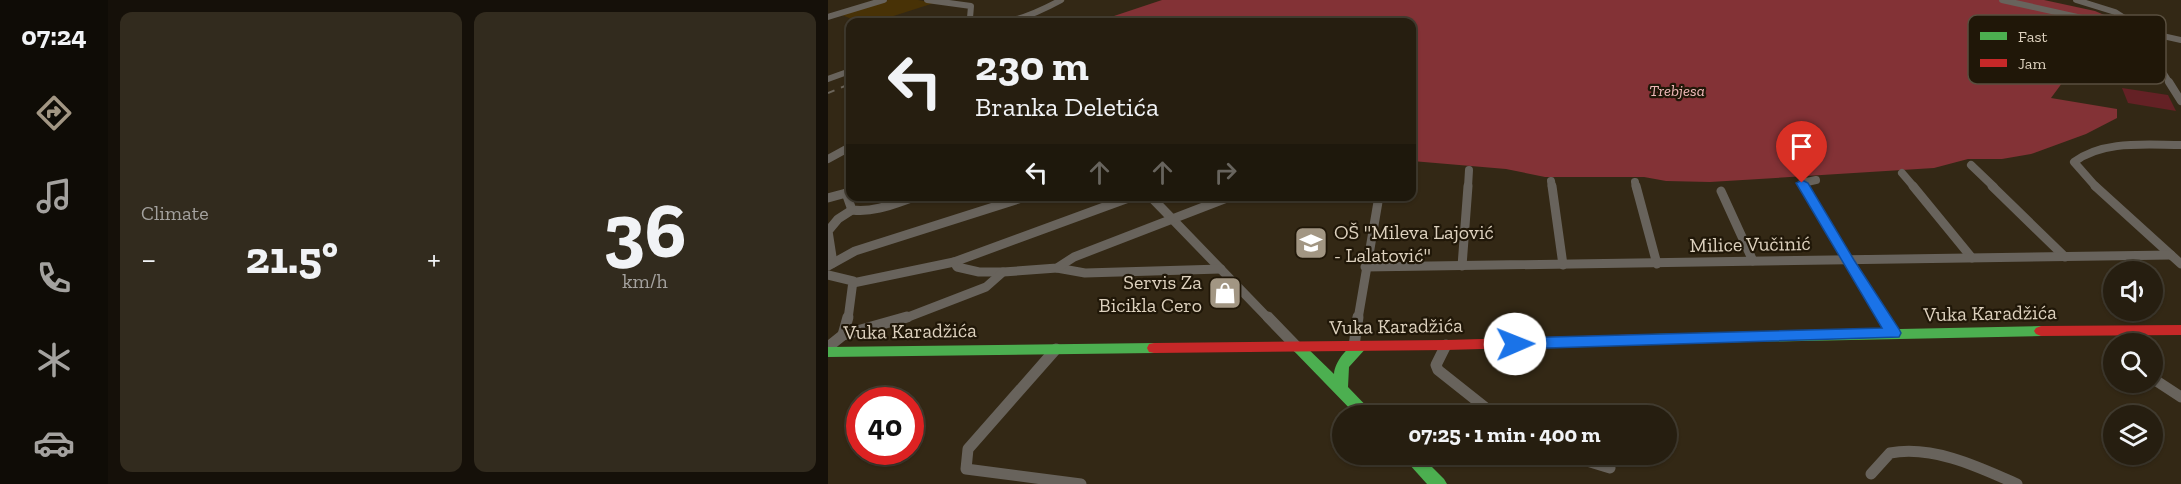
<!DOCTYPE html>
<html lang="en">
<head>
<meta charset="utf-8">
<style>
  :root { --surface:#261e10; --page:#322b1e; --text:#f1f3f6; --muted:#a4a29f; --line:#423c30; --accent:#a29683 }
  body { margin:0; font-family:"Zilla Slab",serif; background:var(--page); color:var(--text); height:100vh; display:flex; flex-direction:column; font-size:22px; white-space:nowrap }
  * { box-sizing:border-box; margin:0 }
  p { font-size:20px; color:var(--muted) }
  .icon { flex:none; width:33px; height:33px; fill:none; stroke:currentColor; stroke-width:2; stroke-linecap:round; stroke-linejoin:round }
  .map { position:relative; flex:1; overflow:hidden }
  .panel { display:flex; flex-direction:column; gap:12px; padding:12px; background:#151009; width:720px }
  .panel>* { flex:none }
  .banner { position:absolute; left:18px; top:18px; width:570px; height:183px; border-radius:12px; box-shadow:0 2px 4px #0004,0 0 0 2px var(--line); background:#261e10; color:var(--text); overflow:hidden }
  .tools { position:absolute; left:1275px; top:261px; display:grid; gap:12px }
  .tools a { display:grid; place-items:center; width:60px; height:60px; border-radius:50%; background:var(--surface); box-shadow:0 2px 4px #0004,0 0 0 2px var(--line); font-size:30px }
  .speed { position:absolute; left:18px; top:387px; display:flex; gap:12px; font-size:30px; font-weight:700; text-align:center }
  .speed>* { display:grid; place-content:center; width:78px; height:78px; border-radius:50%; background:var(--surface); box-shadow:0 2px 4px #0004,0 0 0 2px var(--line); line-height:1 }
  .speed .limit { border:9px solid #d22; background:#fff; color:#111 }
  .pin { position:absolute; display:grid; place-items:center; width:51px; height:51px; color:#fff; margin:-62px -26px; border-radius:50% 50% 50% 0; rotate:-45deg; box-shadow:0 0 6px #0007 }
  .pin .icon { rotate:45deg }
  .me { position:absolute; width:66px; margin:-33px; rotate:89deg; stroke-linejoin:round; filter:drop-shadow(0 0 4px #0008) }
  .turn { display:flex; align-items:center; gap:21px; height:126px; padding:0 30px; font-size:27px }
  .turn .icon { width:78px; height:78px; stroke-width:2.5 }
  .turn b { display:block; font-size:42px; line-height:51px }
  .lanes { display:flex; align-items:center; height:57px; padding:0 30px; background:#0003; justify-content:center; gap:30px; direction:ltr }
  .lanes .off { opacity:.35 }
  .big { font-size:45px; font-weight:700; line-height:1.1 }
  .panel .widget { flex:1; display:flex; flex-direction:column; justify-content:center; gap:9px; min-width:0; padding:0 21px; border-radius:12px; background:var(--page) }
  .panel .dial { align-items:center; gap:0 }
  .dial b { font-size:78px; line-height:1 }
  .heat { display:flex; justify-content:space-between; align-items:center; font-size:33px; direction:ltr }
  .panel .tiles { flex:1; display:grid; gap:12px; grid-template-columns:repeat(2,1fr) }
  .trip { position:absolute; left:504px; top:405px; width:345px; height:60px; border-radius:30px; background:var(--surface); box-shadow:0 2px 4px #0004,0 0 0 2px var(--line); font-weight:700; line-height:60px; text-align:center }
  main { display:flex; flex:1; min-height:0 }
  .dock { display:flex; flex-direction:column; width:108px; justify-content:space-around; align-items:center; background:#0f0c06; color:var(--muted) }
  .dock .icon { width:42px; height:42px }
  .dock .current { color:var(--accent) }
  .dock b { font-size:27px; color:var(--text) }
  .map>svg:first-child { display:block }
</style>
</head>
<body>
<main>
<nav class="dock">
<b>07:24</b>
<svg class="icon current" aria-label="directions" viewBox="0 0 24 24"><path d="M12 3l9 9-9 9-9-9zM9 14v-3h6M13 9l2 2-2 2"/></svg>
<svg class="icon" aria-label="music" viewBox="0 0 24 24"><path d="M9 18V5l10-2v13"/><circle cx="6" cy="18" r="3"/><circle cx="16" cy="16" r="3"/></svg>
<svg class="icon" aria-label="phone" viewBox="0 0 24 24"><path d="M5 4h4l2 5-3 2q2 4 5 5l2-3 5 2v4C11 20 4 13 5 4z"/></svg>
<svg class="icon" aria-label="climate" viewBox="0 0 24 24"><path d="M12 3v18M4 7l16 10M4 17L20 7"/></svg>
<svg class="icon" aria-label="car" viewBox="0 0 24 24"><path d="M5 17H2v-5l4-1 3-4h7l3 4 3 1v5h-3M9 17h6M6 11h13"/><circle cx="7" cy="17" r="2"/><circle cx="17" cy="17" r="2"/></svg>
</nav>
<section class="panel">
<div class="tiles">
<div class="widget"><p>Climate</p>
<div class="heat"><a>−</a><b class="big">21.5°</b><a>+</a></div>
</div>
<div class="widget dial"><b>36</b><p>km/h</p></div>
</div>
</section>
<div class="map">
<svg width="1353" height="484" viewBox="0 0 1353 484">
  <rect width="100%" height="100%" fill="#332815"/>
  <path fill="#483206" d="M60 0H90L106 3 47 22H31L14 15Z"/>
  <path fill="#642125" d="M1294 88 1340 95 1348 111 1300 103Z"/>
  <path fill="#833236" d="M334 0H1216L1267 11 1288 20 1323 68 1285 63 1289 75 1285 83 1237 79 1223 98 1289 109V118L1258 134 1203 154 1174 159H1140L1106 168 882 182 838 181 816 177H717L678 169 584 161V22H286L283 17Z"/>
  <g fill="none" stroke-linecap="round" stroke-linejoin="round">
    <g stroke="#68635c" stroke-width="6">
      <path d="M99 0 143 6 142 18C171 31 207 14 233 0"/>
      <path d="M1174 0 1353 40"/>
      <path d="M1248 0 1287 12 1304 23 1342 83"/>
      <path d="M0 17 56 0"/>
      <path d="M0 79 22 71"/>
    </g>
    <g stroke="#68635c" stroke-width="8">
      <path d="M1341 82 1353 101"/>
      <path d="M0 159 22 147"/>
      <path d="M1143 165 1166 187"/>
      <path d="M1074 173 1086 187"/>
      <path d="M723 181 724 187"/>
      <path d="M807 182 808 187"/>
      <path d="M640 187 641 170"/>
      <path d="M977 187 974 183 988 180"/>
      <path d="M1268 187 1246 162C1275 140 1318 145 1353 145"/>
    </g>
    <g stroke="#68635c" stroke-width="9">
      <path d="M724 186 735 265"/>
      <path d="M808 186 829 264"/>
      <path d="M976 186 1056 319"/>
      <path d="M1085 186 1144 258"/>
      <path d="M1164 186 1237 257"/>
      <path d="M1267 186 1353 264"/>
      <path d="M893 191 925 261"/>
      <path d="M18 193 24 210C47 213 68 203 89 196"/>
      <path d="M322 196 441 319"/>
      <path d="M0 198 22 192"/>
      <path d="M5 263 0 231 10 219 24 210"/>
      <path d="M0 266 27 251 200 196"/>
      <path d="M634 266 640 186"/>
      <path d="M537 267 1343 255"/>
      <path d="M229 268 257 273 393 269"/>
      <path d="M175 272H151L129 267 126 262 306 196"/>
      <path d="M0 275 25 281 20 319"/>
      <path d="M25 283 126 262"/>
      <path d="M75 319 158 287 175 272 229 268 246 257 404 196"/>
      <path d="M530 319 551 196"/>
    </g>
    <g stroke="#68635c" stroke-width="11">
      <path d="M440 317 469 347"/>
      <path d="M1055 317 1065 333"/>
      <path d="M15 335 20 317"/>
      <path d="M618 345 608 365 610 370 668 416"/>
      <path d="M526 346 530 317"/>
      <path d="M0 347 15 335 79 317"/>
      <path d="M228 349 140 449 138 469 253 484"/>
      <path d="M1324 378 1353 397"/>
      <path d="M736 454 782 468"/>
      <path d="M1043 474 1062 453C1105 445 1151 467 1189 484"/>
    </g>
    <g fill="#4caf50" fill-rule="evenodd">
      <path d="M1213 326 1218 328 1220 331 1218 334 1213 336 823 344 818 343 816 339 818 335 823 334Z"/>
      <path d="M533 341 538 342 540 346 521 367 520 387 548 416H529L462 347 464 343H474L506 374C507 361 520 345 533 341Z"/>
      <path d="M326 343 331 344 333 348 331 352 326 353 0 357V347Z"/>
      <path d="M572 454H591L616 479 619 484H599Z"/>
    </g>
    <g fill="#c62828" fill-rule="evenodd">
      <path d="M1353 325V335L1213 336 1208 334 1206 331 1208 328 1213 326Z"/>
      <path d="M823 334 828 335 830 339 828 343 823 344 618 350 326 353 321 352 319 348 321 344 326 343 618 340Z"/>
    </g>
    <g stroke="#6c655a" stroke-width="2" stroke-dasharray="7 7" stroke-linecap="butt">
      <path d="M181 22 236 0"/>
      <path d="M0 93 22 84"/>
    </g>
  </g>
  <path fill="#1a73e8" stroke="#114b97" stroke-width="1.5" d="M974 180 980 183 1026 260 1071 329 1073 333 1071 337 687 349 681 348 679 344 681 339 687 338 1054 328 968 183Z"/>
  <defs>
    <symbol id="school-square" viewBox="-11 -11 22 22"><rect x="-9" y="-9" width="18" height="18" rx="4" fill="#a29683" stroke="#201708"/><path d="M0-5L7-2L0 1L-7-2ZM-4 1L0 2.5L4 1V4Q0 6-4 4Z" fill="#fff"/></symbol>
    <symbol id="shop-square" viewBox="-11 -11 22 22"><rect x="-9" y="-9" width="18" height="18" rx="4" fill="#a29683" stroke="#201708"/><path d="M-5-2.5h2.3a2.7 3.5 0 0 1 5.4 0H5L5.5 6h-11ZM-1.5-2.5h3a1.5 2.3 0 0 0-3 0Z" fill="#fff"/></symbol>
  </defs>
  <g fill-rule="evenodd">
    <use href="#school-square" x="464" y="224" width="38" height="38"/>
    <use href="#shop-square" x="378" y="274" width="38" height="38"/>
  </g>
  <g text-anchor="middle" stroke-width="4.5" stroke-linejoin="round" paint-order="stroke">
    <g font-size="16" font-style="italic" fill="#efb9b9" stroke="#201708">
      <text x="849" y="96">Trebjesa</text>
    </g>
    <g font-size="20" fill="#ddd1be" stroke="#201708" text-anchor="start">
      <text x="506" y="239">OŠ "Mileva Lajović<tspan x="506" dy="23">- Lalatović"</tspan></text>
      <text x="374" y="289" text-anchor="end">Servis Za<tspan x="374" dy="23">Bicikla Cero</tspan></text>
    </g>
    <g font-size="20" fill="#ddd1be" stroke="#201708">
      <text transform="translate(922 244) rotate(-1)" y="7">Milice Vučinić</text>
      <text transform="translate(1162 313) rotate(-1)" y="7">Vuka Karadžića</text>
      <text transform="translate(568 326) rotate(-1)" y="7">Vuka Karadžića</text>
      <text transform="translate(82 331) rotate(-1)" y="7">Vuka Karadžića</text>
    </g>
  </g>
  <rect x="1140" y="15" width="198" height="69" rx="9" fill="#201708" stroke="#594f3f" stroke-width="1.5"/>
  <rect x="1152" y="32" width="27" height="8" fill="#4caf50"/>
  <rect x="1152" y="59" width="27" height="8" fill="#c62828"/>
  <g font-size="16" fill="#ddd1be">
    <text x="1190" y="42">Fast</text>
    <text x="1190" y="69">Jam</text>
  </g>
</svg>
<div class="tools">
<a><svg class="icon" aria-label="sound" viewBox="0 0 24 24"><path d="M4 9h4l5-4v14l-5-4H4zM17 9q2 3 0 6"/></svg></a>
<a><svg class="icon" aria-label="search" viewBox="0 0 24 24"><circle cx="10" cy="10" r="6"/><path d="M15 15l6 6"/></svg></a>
<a><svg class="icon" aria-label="layers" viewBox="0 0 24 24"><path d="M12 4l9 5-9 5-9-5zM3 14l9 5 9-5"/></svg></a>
</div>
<div class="speed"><div class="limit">40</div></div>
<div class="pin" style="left:974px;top:183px;background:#d93025"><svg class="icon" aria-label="arrive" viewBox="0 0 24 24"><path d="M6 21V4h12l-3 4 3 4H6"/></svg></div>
<svg class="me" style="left:687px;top:344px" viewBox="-20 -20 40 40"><circle r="19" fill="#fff"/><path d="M0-13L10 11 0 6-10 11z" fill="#1a73e8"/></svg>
<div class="trip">07:25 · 1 min · 400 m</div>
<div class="banner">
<div class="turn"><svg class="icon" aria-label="left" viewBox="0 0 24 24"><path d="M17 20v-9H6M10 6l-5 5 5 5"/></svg><div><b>230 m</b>Branka Deletića</div></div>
<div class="lanes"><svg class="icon" aria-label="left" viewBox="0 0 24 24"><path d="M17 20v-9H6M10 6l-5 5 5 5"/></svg><svg class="icon off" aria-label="ahead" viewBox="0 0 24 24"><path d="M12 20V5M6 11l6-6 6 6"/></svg><svg class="icon off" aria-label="ahead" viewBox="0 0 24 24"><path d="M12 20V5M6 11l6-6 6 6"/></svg><svg class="icon off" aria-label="right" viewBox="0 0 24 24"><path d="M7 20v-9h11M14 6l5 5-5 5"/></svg></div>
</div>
</div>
</main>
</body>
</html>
